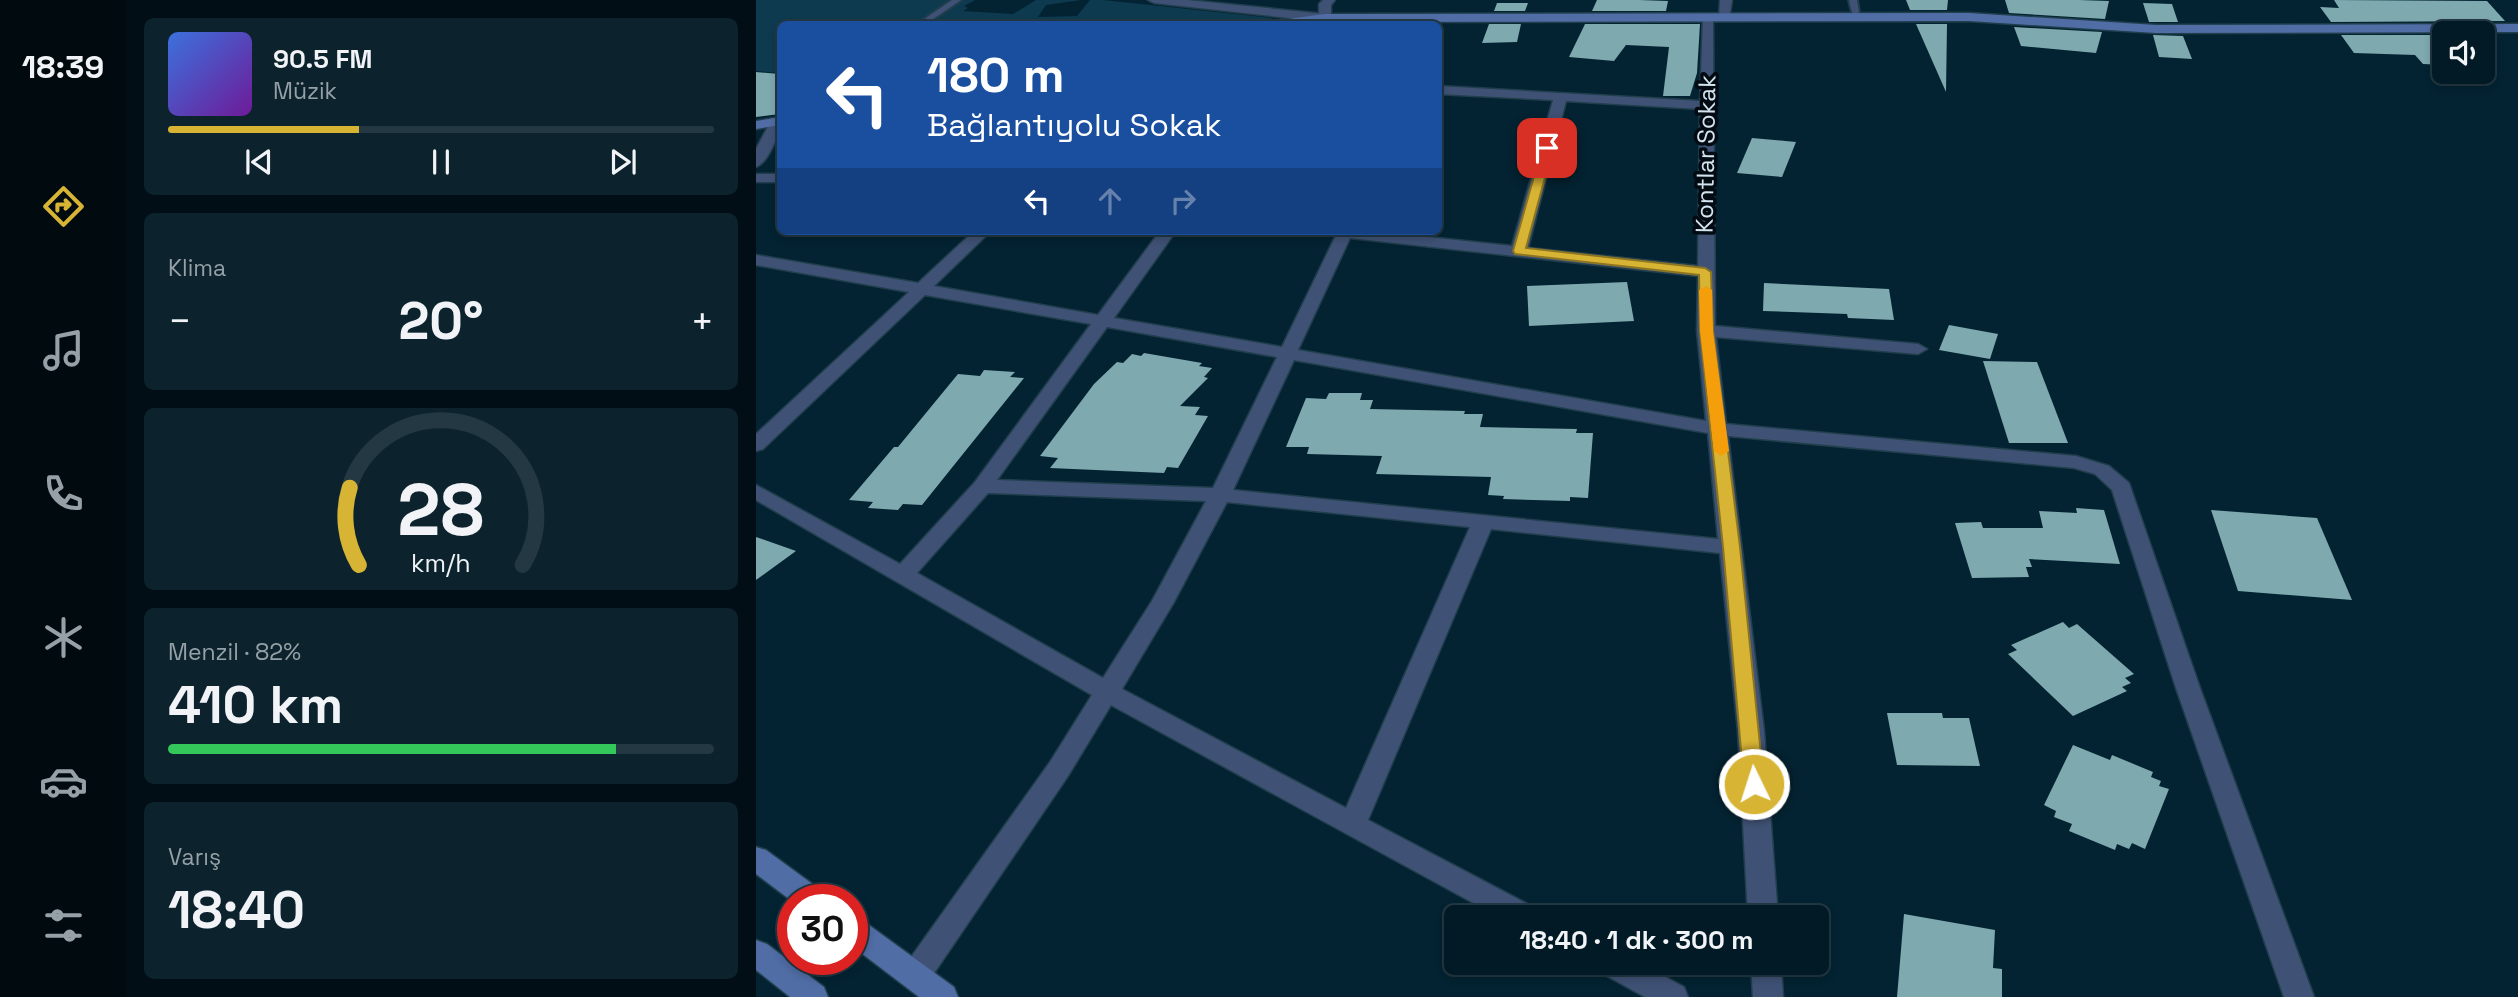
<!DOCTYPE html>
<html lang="tr">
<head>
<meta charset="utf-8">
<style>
  :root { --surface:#021a26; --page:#0c232e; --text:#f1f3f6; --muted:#96a1a7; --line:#233843; --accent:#d7b434 }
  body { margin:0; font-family:"Space Grotesk",sans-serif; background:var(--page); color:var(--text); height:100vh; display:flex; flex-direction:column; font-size:26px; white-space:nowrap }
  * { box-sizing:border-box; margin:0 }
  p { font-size:23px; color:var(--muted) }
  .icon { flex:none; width:38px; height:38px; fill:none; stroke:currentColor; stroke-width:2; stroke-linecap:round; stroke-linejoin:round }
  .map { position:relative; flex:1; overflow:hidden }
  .drawer { display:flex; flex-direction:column; gap:18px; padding:18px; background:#010e15; width:630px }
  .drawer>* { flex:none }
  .guide { position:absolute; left:21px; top:21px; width:665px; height:214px; border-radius:10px; box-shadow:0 4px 10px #0003,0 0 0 2px var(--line); background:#1a4fa0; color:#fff; overflow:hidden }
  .controls { position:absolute; left:1676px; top:21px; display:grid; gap:14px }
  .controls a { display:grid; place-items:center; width:63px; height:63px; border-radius:10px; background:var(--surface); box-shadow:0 4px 10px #0003,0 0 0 2px var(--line); font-size:35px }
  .speed { position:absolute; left:21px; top:884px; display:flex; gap:14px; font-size:35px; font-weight:700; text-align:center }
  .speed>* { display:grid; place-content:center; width:91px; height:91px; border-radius:50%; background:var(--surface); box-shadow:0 4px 10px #0003,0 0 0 2px var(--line); line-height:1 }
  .speed .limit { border:10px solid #d22; background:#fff; color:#111 }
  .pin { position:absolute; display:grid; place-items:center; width:60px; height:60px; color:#fff; margin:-30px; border-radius:14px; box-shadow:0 4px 10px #0006 }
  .me { position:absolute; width:77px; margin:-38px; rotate:356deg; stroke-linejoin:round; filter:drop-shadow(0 0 5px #0008) }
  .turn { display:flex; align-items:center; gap:24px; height:147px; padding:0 35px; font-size:32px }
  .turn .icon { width:91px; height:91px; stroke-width:2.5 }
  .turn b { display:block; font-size:49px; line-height:60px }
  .lanes { display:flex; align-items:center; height:66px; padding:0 35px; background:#0003; justify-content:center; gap:35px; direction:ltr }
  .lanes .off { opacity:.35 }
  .big { font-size:52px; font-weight:600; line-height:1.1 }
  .drawer .tile { flex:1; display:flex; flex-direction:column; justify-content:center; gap:10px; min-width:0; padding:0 24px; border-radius:10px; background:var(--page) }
  .drawer .dial { align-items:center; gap:0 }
  .dial svg { height:182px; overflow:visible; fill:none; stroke:var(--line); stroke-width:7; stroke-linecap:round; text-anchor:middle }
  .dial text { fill:var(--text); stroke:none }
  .song { display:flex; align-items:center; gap:21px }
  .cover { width:84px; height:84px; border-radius:10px; background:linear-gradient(135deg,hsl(220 70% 55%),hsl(280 70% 35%)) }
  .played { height:7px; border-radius:4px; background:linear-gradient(90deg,var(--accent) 35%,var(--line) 35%) }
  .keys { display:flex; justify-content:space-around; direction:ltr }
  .heat { display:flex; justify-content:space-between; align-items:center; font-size:38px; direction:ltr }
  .charge { height:10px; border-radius:5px; background:linear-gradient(90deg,#34c759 82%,var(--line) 0) }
  .trip { position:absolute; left:688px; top:905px; width:385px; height:70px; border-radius:10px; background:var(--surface); box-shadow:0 4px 10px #0003,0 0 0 2px var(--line); font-weight:600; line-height:70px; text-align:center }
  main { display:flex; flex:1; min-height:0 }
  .dock { display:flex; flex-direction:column; width:126px; justify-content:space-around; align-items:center; background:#010a0f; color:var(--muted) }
  .dock .icon { width:49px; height:49px }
  .dock .on { color:var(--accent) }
  .dock b { font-size:32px; color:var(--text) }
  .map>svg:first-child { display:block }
</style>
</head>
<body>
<main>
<nav class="dock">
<b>18:39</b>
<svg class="icon on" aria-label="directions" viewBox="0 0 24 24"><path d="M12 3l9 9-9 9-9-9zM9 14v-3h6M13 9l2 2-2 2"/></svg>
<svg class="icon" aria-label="music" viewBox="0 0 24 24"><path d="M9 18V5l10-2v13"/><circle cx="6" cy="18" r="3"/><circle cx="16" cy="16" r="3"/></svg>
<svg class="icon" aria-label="phone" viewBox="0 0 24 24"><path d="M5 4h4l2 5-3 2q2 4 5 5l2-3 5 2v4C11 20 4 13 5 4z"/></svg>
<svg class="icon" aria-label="climate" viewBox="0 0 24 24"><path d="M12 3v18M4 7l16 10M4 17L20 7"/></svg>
<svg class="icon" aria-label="car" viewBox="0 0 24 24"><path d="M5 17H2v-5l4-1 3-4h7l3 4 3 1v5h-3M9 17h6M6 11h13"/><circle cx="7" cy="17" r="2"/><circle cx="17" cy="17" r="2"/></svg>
<svg class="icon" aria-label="filters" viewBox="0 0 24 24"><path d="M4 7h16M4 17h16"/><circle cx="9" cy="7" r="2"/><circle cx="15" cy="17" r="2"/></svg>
</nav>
<section class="drawer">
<div class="tile">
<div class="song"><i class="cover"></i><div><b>90.5 FM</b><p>Müzik</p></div></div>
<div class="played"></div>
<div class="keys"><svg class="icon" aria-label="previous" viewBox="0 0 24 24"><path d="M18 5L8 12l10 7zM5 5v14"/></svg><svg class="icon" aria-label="pause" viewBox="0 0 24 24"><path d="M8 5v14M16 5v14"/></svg><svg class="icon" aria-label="next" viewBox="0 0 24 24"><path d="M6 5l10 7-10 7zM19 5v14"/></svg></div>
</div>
<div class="tile"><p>Klima</p>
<div class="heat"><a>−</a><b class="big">20°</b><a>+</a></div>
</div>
<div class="tile dial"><svg viewBox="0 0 100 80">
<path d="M14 69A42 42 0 1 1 86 69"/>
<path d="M14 69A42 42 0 0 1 10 35" stroke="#d7b434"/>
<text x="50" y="56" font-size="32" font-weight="700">28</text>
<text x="50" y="72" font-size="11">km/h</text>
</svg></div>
<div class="tile"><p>Menzil · 82%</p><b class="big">410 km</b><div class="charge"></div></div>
<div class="tile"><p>Varış</p><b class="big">18:40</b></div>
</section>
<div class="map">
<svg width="1762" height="997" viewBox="0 0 1762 997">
  <rect width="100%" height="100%" fill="#032332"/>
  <g fill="#0e3a4f">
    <path d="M0 0H194L159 24H24V73L0 71Z"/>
    <path d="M206 0H219L208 6 212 8 207 11 257 14 280 0H325L290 5 282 17 321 16 334 0H347L517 18 499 24H170Z"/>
  </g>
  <g fill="#7ea9ae">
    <path d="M841 0H883L912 1 910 11H836Z"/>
    <path d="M1150 0H1192L1191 10H1154Z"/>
    <path d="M1249 0H1323L1353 1 1349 19 1253 13Z"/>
    <path d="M1578 0 1731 1 1749 21 1575 22 1564 7 1583 8Z"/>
    <path d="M741 3H772L769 11H738Z"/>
    <path d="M1387 3 1416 4 1422 22H1393Z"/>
    <path d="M733 24H765L761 42 726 43Z"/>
    <path d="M829 24H944L941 73 934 96H907L913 47 870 45 858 61 813 57Z"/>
    <path d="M1160 24H1191L1190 92Z"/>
    <path d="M1258 27 1346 32 1340 53 1265 46Z"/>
    <path d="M1397 35 1427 36 1436 59 1403 57Z"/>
    <path d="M1585 35H1689V65L1667 64 1659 55 1598 53Z"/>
    <path d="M0 72 24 74V114L0 117Z"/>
    <path d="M996 138 1040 142 1026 177 981 173Z"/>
    <path d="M871 282 878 321 773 326 771 286Z"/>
    <path d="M1008 283 1133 289 1138 320 1092 318 1091 314 1007 311Z"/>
    <path d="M1193 325 1242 334 1234 359 1183 350Z"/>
    <path d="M388 353 446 363 443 366 456 368 448 377 452 378 424 406 444 407 439 415 452 416 422 468 411 467 408 473 294 468 302 458 284 456 338 384 361 362 367 363 376 354 385 356Z"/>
    <path d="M1227 361 1281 362 1312 443H1253Z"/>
    <path d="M228 370 259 372 254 377 268 378 166 505 147 504 142 510 112 508 117 502 93 500 138 447H142L202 374 224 376Z"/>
    <path d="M573 393H606L604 400H617L614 409 709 411 708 414H727L724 427 821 429 820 433H837L832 498 814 497V501L747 499 748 496 732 495 735 477 620 474 626 456 551 454 553 447H530L550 398 570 399Z"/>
    <path d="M1320 508 1348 510 1364 564 1273 559 1276 567H1270L1273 577 1216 578 1199 523 1225 522 1227 528H1287L1283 511 1321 513Z"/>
    <path d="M1455 510 1561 518 1596 600 1482 591Z"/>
    <path d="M0 537 40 551 0 580Z"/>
    <path d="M1307 622 1313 628 1321 624 1378 674 1369 678 1375 683 1366 687 1371 691 1317 716 1252 654 1261 650 1255 645Z"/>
    <path d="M1131 713H1186L1187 718H1213L1224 766 1141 765Z"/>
    <path d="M1317 745 1354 760 1356 755 1397 772 1395 777 1405 781 1403 786 1413 789 1389 849 1376 843 1373 849 1361 844 1359 850 1313 831 1316 824 1298 817 1300 811 1288 805Z"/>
    <path d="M1148 914 1239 930 1237 968 1246 969V997H1141Z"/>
  </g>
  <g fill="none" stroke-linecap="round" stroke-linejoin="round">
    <defs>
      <g id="service">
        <path d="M196 0H205L170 24H161Z"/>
        <path d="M1093 0H1101L1104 19 1097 17Z"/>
      </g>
      <g id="minor">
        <path d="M567 0H579L575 5V18L569 22 563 18V4Z"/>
        <path d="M964 0H976L973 20 963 18Z"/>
        <path d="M947 16 957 18 959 326 1162 344 1171 349 1162 354 960 337 970 424 1320 456 1353 466 1373 483 1444 688 1558 997H1528L1420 688 1356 490 1339 474 1318 468 972 436 1008 731 1022 917H992L982 731 964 553 735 529 612 820 779 908 784 917H743L355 705 312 776 170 985 159 989 148 985 144 976 148 967 294 762 336 695 0 500V485L144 564 219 482 335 324 169 295 7 449 0 451V434L153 292 0 265V255L162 283 218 231H235L178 286 342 315 404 231H420L358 318 526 347 582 231H615L756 246 797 100 682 94V86L944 101ZM810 101 944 109 942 266 772 248ZM594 238 942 276 941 331 950 421 542 350ZM351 327 521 357 457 488 241 480ZM538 360 952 433 962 539 477 490ZM232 493 450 501 396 601 347 678 161 573ZM471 502 714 527 590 808 366 689 418 602Z"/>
        <path d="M16 119H24C24 133 13 162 0 167V149Z"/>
        <rect x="0" y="174" width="24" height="8"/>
        <path d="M838 962H882L928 987 932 997H889L842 971Z"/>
        <path d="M995 962H1025L1027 997H997Z"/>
      </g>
      <path id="tertiary" d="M392 0H431L569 14 575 18 569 22 398 3Z"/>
      <g id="secondary">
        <path d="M1213 13 1400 25 1762 24V32L1400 33 1213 21 569 22 518 24 524 20 569 14Z"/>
        <path d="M24 117V125L0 129V121Z"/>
        <path d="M0 847 10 850 66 891 70 900H37V902L0 874Z"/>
        <path d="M96 916 106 920 198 987 202 997H163L96 946Z"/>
        <path d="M0 940 11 944 68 987 72 997H34L0 970Z"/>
      </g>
    </defs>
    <use href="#service" stroke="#203e4c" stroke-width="4"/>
    <use href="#minor" stroke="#203e4c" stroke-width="3"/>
    <use href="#tertiary" stroke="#203e4c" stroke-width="3"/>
    <use href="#secondary" stroke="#203e4c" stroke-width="3"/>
    <use href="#service" fill="#3f5275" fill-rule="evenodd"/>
    <use href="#minor" fill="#3f5275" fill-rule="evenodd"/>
    <use href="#tertiary" fill="#3f5275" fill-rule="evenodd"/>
    <use href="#secondary" fill="#506da5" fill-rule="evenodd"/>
  </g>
  <path fill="#d7b434" stroke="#8c7522" stroke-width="2" d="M791 145 797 148 770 248 949 268 955 272 957 331 984 547 1008 784 1005 790 998 792 991 790 988 784 967 547 944 331 943 275 759 254 757 251 786 148Z"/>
  <path fill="#f59e0b" d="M950 286 956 290 957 331 973 451 965 456 958 451 944 331 943 290Z"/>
  <g text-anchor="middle" stroke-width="7" stroke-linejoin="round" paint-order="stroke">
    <g font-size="24" fill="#d3e4ef" stroke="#020b12">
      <text transform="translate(950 154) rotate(-89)" y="8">Kontlar Sokak</text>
    </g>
  </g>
</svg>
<div class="controls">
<a><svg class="icon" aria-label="sound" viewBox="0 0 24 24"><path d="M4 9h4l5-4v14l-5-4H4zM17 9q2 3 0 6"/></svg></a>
</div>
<div class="speed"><div class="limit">30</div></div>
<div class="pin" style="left:791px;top:148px;background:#d93025"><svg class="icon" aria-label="arrive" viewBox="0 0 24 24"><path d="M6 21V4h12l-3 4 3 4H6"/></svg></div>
<svg class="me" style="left:998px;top:784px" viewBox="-20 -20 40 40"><circle r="17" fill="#d7b434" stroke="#fff" stroke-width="3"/><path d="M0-11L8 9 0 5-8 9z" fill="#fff"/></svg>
<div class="trip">18:40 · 1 dk · 300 m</div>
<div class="guide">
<div class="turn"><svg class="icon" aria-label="left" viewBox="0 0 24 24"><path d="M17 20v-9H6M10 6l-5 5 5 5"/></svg><div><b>180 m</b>Bağlantıyolu Sokak</div></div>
<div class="lanes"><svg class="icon" aria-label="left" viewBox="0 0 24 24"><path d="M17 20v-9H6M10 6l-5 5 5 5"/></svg><svg class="icon off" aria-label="ahead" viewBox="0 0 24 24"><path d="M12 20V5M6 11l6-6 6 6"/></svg><svg class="icon off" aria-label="right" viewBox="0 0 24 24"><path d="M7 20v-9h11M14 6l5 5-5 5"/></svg></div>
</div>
</div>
</main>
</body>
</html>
